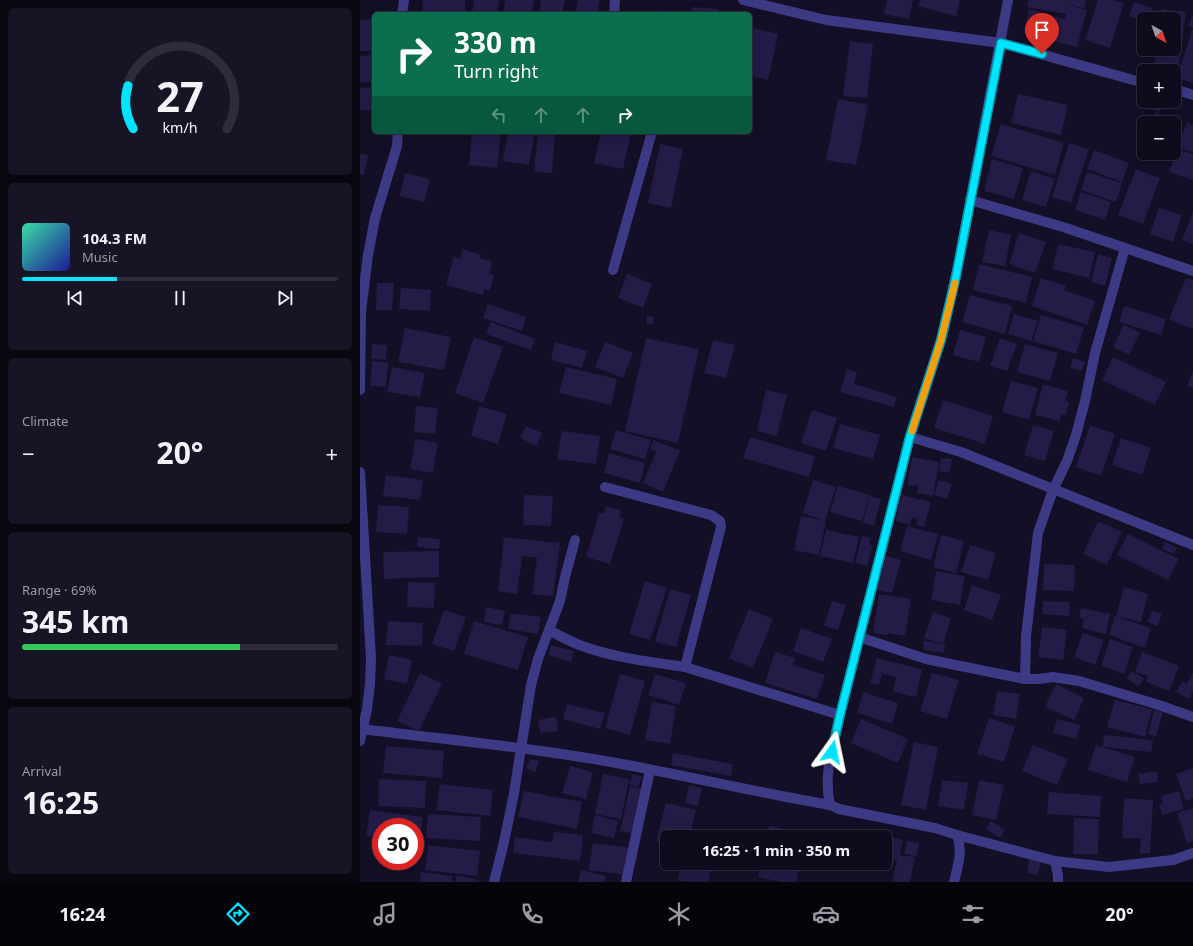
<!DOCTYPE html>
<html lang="en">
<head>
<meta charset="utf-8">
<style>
  :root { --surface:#0e0b1c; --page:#171425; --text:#f1f3f6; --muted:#9b9ba3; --line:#2e2b3b; --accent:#00e5ff }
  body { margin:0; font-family:"Noto Sans",sans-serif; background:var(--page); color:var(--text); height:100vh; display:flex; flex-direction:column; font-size:15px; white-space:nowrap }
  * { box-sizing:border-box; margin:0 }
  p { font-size:13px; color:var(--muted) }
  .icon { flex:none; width:22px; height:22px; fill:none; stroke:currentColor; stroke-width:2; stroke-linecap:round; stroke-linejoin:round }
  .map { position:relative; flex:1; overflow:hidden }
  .panel { display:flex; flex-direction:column; gap:8px; padding:8px; background:#08060f; width:360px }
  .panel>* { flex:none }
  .banner { position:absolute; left:12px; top:12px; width:380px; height:122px; border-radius:6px; box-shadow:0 4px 16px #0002,0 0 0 1px var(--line); background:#0b6e4f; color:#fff; overflow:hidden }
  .needle { width:26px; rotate:140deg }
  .buttons { position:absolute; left:777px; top:12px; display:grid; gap:8px }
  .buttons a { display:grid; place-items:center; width:44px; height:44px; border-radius:6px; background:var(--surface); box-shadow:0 4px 16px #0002,0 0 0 1px var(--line); font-size:20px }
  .speed { position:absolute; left:12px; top:818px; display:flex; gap:8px; font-size:20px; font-weight:700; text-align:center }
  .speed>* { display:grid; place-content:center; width:52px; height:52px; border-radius:50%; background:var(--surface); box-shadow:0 4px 16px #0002,0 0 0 1px var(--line); line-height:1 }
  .speed .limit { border:6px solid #d22; background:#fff; color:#111 }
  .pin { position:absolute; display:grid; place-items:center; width:34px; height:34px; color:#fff; margin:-41px -17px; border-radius:50% 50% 50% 0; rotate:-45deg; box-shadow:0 0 4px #0007 }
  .pin .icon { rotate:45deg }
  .me { position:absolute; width:44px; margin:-22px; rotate:12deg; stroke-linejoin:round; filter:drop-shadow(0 0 3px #0008) }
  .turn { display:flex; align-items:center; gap:14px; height:84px; padding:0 16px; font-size:18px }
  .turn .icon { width:52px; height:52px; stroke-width:2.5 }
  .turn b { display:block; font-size:28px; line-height:34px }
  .lanes { display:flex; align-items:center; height:38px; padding:0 16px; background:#0003; justify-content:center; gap:20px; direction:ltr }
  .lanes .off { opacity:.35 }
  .big { font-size:30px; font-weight:700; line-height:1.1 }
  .panel .card { flex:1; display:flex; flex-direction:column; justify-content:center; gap:6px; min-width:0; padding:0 14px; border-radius:6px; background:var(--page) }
  .panel .dial { align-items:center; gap:0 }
  .dial svg { height:104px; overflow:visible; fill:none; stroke:var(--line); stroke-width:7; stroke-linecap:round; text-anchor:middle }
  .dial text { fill:var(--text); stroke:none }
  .song { display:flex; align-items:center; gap:12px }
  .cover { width:48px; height:48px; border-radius:6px; background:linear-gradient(135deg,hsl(160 70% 55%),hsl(240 70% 35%)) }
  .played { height:4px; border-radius:2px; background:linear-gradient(90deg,var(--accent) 30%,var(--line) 30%) }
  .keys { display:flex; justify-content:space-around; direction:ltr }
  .heat { display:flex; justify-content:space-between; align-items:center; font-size:22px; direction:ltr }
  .charge { height:6px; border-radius:3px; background:linear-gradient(90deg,#34c759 69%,var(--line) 0) }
  .trip { position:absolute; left:300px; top:830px; width:232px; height:40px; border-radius:6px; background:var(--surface); box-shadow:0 4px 16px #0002,0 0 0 1px var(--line); font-weight:700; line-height:40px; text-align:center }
  .menu { display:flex; height:64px; justify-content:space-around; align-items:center; background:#06040b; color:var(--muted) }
  .menu .icon { width:28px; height:28px }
  .menu .selected { color:var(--accent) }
  .menu b { font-size:18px; color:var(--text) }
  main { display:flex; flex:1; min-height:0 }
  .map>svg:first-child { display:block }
</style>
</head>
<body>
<main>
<section class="panel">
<div class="card dial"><svg viewBox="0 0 100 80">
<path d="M14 69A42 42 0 1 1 86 69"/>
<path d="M14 69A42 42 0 0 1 10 36" stroke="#00e5ff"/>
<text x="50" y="56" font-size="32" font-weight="700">27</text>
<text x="50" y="72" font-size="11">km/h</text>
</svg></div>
<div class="card">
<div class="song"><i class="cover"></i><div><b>104.3 FM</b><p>Music</p></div></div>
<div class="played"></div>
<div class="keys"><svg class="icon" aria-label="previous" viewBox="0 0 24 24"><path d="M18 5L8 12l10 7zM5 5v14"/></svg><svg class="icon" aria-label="pause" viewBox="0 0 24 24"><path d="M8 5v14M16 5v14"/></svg><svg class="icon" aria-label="next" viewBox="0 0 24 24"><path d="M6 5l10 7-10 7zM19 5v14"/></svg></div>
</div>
<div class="card"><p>Climate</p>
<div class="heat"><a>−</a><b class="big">20°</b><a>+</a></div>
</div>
<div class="card"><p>Range · 69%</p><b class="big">345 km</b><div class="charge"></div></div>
<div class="card"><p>Arrival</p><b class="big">16:25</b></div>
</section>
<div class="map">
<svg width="833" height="882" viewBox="0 0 833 882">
  <rect width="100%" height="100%" fill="#130f26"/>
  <g fill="#241b47">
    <path d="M63 0H105V14H62Z"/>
    <path d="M114 0H139L137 14H112Z"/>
    <path d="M145 0H174L172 14H143Z"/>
    <path d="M181 0H205L202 14H179Z"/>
    <path d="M218 0H240L237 14H215Z"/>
    <path d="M527 0H553L549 19 524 14Z"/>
    <path d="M560 0H600L596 16 558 6Z"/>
    <path d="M669 0H726L725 8 704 4 708 5 707 11 708 5 727 10 717 47 663 33 669 9 705 19 706 14 667 7Z"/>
    <path d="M738 0H752L764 3 750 48 725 40Z"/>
    <path d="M774 2 793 8 789 19H784V21L769 16Z"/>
    <path d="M332 7 358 9 357 14H332Z"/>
    <path d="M802 9 826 12 818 72 794 69 797 49H814V19H801Z"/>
    <path d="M296 10 324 12V14H296Z"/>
    <path d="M832 16 833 17V28L828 26Z"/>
    <path d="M14 19V51H0V20Z"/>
    <path d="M394 28 418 34 408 80 390 76V44Z"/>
    <path d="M832 30H833V83L817 78Z"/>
    <path d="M490 41 513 44 507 98 483 96Z"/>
    <path d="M13 55 14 81 0 83V56Z"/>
    <rect x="0" y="88" width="12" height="22"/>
    <path d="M658 94 708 105 701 135 651 123Z"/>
    <path d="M478 99 508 105 496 165 466 160Z"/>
    <path d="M793 101H803L800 112 790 109Z"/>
    <path d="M796 112 822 124 814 142V123H791Z"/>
    <path d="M827 122 833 125V152L818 147Z"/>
    <path d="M641 124 704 143 695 175 631 156Z"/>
    <path d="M112 132H141L137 168 109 165Z"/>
    <path d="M148 132H175L169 165 143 161Z"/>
    <path d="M178 132H195L192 173 174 172Z"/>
    <path d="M241 132 271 133 263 169 234 163Z"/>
    <path d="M709 143 729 149 711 203 692 197Z"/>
    <path d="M300 144 323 149 311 208 288 203Z"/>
    <path d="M817 149 833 154V180L809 172Z"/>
    <path d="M734 150 769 163 762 182 727 169Z"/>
    <path d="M0 154 8 155 4 175 0 174Z"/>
    <path d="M632 159 663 168 654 199 624 191Z"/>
    <path d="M776 169 800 178 783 224 758 215Z"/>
    <path d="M671 171 695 179 686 207 662 200Z"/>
    <path d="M727 172 762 183 756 202 721 190Z"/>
    <path d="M45 173 70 179 64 202 40 196Z"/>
    <path d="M721 192 751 202 745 220 715 210Z"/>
    <path d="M799 208 822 215 813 242 790 234Z"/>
    <path d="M833 212V244L822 240Z"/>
    <path d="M629 230 651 235 645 266 622 262Z"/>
    <path d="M659 233 686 242 675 273 649 264Z"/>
    <path d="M698 244 735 252 729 278 692 269Z"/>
    <path d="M103 249 121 255 120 258 132 261 129 274 134 275 130 291 124 289 123 295 86 285 94 257 100 259Z"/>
    <path d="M738 254 752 258 745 286 731 282Z"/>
    <path d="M619 264 672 277 666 303 613 290Z"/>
    <path d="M267 274 292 284 283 308 258 298Z"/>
    <path d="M681 278 706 286 704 290 735 301 727 325 672 306Z"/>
    <path d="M826 278 833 280V329L809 319Z"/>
    <path d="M17 283H34L32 310H16Z"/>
    <path d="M41 288 71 290 70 311 39 309Z"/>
    <path d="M610 295 652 306 645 334 602 322Z"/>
    <path d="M128 304 166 317 162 331 123 318Z"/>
    <path d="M764 306 806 319 801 335 759 322Z"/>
    <path d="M654 314 678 321 671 341 648 334Z"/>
    <path d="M681 315 724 327 716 354 673 341Z"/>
    <path d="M287 316 294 317 293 325 287 324Z"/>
    <path d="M131 322 175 339 171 350 126 334Z"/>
    <path d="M764 325 780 333 769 355 753 347Z"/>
    <path d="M45 328 91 337 84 370 38 362Z"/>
    <path d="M600 330 626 337 619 362 593 355Z"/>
    <path d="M114 337 143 347 123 403 95 393Z"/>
    <path d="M286 338 339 349 318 443 265 431Z"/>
    <path d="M640 338 657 344 647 371 630 366Z"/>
    <path d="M353 340 375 345 366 378 344 373Z"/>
    <path d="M195 342 227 351 222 368 191 360Z"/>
    <path d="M245 342 273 353 263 378 235 367Z"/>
    <path d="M12 344 27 345 26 360 11 359Z"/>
    <path d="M665 344 698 353 690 381 657 372Z"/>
    <path d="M753 357 806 382 795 405 742 380Z"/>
    <path d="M713 358 725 362 722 371 710 368Z"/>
    <path d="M12 361 28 363 26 387 10 386Z"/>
    <path d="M32 367 65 373 60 397 27 392Z"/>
    <path d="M206 367 257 379 251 405 199 393Z"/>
    <path d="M487 369 497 372 494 384 537 397 534 407 480 392Z"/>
    <path d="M833 372V388L827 386Z"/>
    <path d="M651 381 678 388 669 420 642 412Z"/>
    <path d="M683 384 708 391 705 401 709 402 706 415 701 414 700 421 675 415Z"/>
    <path d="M406 390 427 395 417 436 397 431Z"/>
    <path d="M583 400 633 416 625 444 574 428Z"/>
    <path d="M56 406 78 408 75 434 54 432Z"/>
    <path d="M119 406 147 414 138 444 111 436Z"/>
    <path d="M452 410 477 418 466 451 441 443Z"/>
    <path d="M480 424 520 435 513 459 473 448Z"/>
    <path d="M673 425 694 431 685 461 664 455Z"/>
    <path d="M730 425 755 434 741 476 716 467Z"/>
    <path d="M166 426 182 433 177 446 160 438Z"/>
    <path d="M256 430 291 440 285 459 250 449Z"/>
    <path d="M202 431 240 436 236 464 197 459Z"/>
    <path d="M390 437 455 456 449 477 383 458Z"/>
    <path d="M761 438 791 448 782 475 752 465Z"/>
    <path d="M55 439 78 443 73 473 50 469Z"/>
    <path d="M294 440 320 451 303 492 283 483 296 452 290 449Z"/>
    <path d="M249 453 285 463 280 483 244 473Z"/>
    <path d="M552 457 579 462 573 496 557 493 558 486 547 485Z"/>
    <path d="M581 458 592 459 589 473 579 471Z"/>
    <path d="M26 475 63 480 60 500 23 496Z"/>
    <path d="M453 480 476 487 465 521 443 513Z"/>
    <path d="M579 480 592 484 587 499 574 495Z"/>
    <path d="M478 486 510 495 502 521 470 512Z"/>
    <path d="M164 495 193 496 191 526 163 525Z"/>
    <path d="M542 495 571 502 564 527 556 525 558 519 552 517 550 525 535 521Z"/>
    <path d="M510 496 521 499 514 526 503 523Z"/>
    <path d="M18 505 49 507 47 534 16 532Z"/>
    <path d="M246 506 261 510 259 517 264 519 250 564 226 557 239 513 244 514Z"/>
    <path d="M441 516 466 521 459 555 434 550Z"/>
    <path d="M738 521 762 532 747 565 723 554Z"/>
    <path d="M547 526 578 534 571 560 540 551Z"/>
    <path d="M466 530 499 537 493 563 460 556Z"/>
    <path d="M768 534 819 559 808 580 757 555Z"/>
    <path d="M581 535 604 541 596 573 573 567Z"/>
    <path d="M502 536 511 538 509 544 513 545 507 566 495 563Z"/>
    <path d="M58 537 80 539 79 549 57 547Z"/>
    <path d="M144 537 200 543 193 596 172 594 177 558 162 556 157 594 138 591Z"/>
    <path d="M805 542 817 548 814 554 802 549Z"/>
    <path d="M610 545 636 553 628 580 601 572Z"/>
    <path d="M79 551V577L24 579 23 552Z"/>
    <path d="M526 556 541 560 532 593 517 590Z"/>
    <path d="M684 564 715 565 714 591 683 590Z"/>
    <path d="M576 571 605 576 600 605 571 600Z"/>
    <path d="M285 581 307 588 290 640 269 634Z"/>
    <path d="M48 582 75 583 74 608 47 607Z"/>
    <path d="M612 585 641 595 632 620 604 610Z"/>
    <path d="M764 587 788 594 781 622 756 616Z"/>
    <path d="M310 589 331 595 316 647 295 642Z"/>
    <path d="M519 594 551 599 545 636 528 633V635L513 633Z"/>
    <path d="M472 601 486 605 478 630 464 626Z"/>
    <path d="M683 601 710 602 709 616 682 614Z"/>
    <path d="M126 607 145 611 142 625 124 622Z"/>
    <path d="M721 608 750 614 746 634 722 628 724 619 719 618Z"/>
    <path d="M389 609 413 619 393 668 369 658Z"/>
    <path d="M84 610 106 617 94 651 72 644Z"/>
    <path d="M792 610 802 614 797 626 787 622Z"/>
    <path d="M573 612 591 618 583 644 564 638Z"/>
    <path d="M151 613 181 617 178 634 148 629Z"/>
    <path d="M755 616 791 628 785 648 749 635Z"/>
    <path d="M28 621 63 623 62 646 26 645Z"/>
    <path d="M114 621 168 637 158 670 104 654Z"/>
    <path d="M682 627 707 630 703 660 678 657Z"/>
    <path d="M441 628 472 639 463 662 433 651Z"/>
    <path d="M723 633 744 640 735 665 714 657Z"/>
    <path d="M750 639 773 647 764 674 741 666Z"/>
    <path d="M564 641 585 644 584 653 563 650Z"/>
    <path d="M191 645 214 651 211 662 188 655Z"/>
    <path d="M415 652 435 658 433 665 465 675 457 699 405 683Z"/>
    <path d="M782 652 819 666 809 691 786 682 788 676 775 672Z"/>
    <path d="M29 655 52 660 47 684 24 679Z"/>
    <path d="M517 658 562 669 556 697 533 692 536 677 522 674 519 685 510 683Z"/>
    <path d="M771 671 784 678 779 686 767 679Z"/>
    <path d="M833 672V691L829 699 816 692 822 681 827 684Z"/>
    <path d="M60 673 82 684 59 731 37 721Z"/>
    <path d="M572 673 599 680 587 719 560 711Z"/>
    <path d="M260 674 285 681 270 735 245 728Z"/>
    <path d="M295 674 326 683 319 705 288 695Z"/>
    <path d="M696 684 724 698 714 720 685 707Z"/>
    <path d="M637 691 660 694 656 719 633 715Z"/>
    <path d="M503 692 538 703 532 724 497 713Z"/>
    <path d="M755 700 792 709 785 737 747 727Z"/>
    <path d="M292 702 316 706 310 744 285 740Z"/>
    <path d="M207 704 245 713 240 729 203 719Z"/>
    <path d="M794 710 803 712 796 736 788 734Z"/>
    <path d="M196 717 198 731 180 733 178 720Z"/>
    <path d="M629 718 655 726 644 762 617 754Z"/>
    <path d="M501 719 548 739 538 763 491 743Z"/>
    <path d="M697 719 720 725 716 739 693 733Z"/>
    <path d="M744 735 793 740 791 752 743 747Z"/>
    <path d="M554 742 578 747 566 810 541 805Z"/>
    <path d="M673 745 708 759 697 785 662 771Z"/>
    <path d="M736 745 775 757 767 782 728 770Z"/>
    <path d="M26 746 84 751 82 778 23 773Z"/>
    <path d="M313 753 373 764 371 776 311 765Z"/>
    <path d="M170 759 179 761 175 772 166 768Z"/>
    <path d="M210 766 233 772 226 799 202 793Z"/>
    <path d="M833 768V798L826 801 816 774Z"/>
    <path d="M797 771 798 782 780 784 778 774Z"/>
    <path d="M243 774 269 779 261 819 235 814Z"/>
    <path d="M273 774 282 777 278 787 269 784Z"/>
    <path d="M19 779 66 781 65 808 18 806Z"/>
    <path d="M582 780 608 783 604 810 578 806Z"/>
    <path d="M619 780 644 785 636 820 612 815Z"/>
    <path d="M80 784 133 790 130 816 76 810Z"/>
    <path d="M329 785 342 788 338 806 325 803Z"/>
    <path d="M270 786 284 789 274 834 260 831Z"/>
    <path d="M164 791 222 802 217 829 158 817Z"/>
    <path d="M819 791 824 809 802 815 799 805 803 804 801 796Z"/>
    <path d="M689 792 741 796 740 817 687 814Z"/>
    <path d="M764 798 793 800 790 853H780L781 838H762Z"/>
    <path d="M306 803 336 810 329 837H307V844L296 841Z"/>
    <path d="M833 808V841L827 843 817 813Z"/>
    <path d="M10 810 63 817 59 843H55V827H21V838L6 836Z"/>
    <path d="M68 814 121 817 120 841 66 838Z"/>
    <path d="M235 815 258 821 254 838 231 833Z"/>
    <path d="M714 818 739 819 738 854H713Z"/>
    <path d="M631 821 645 830 640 838 626 829Z"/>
    <path d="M409 826 446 833 445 837H406Z"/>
    <path d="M194 832 223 835 220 861 153 853 155 837 192 842Z"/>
    <path d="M374 832 396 835V837H373Z"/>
    <path d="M515 834 525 836V837H514Z"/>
    <path d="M525 836 543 840 540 855 555 857 550 882H532L537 860 525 858Z"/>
    <path d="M547 841 559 843 557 856 544 854Z"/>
    <path d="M233 843 271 848 267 875 229 870Z"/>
    <path d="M68 845 120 851 117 876 65 870Z"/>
    <path d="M669 860 681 861 678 875 667 873Z"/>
    <path d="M321 863H352L348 882 318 881Z"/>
    <path d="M382 863H392V865Z"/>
    <path d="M401 863H440L436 882H422L398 877Z"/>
    <path d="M221 870 246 876 244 882H218Z"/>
    <path d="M61 872 92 876V882H60Z"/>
    <path d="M97 875 120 881V882H95Z"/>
  </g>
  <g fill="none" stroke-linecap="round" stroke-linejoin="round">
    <g stroke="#3d3a85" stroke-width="10">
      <path d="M383 0 466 20 641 43 784 83"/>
      <path d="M42 14 44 0"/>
      <path d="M254 14 255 0"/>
      <path d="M814 90 824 92 833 95"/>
      <path d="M610 200 703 227 833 271"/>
      <path d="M253 270 292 132"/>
      <path d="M0 390 1 312 8 255 15 218 37 146 38 132"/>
      <path d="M550 437 601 452 833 545"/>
      <path d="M0 472 11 658 10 684 7 709 0 741"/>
      <path d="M245 487 351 515 360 521 361 527 325 667 480 715"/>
      <path d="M189 630C200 636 211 642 222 646 256 658 290 662 325 667"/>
      <path d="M499 637 566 659 665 679H679L693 677 719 681 799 705 833 717"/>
      <path d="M665 679 666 636 678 533 693 490 707 461 716 435 725 401 735 353 765 248"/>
      <path d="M2 729C89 740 177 748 262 764 332 777 400 793 470 805"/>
      <path d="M597 835 695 861 698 875V882"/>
      <path d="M695 861 749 867 813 860 833 853"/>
      <path d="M134 882 144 842 154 793 171 685 178 659 200 601 205 577 215 540"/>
      <path d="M266 882 290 770"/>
      <path d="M594 882C598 865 603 852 597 835L575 828 479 809 470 805C463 775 473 744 480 715L550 437 581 340 596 276 648 0"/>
    </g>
  </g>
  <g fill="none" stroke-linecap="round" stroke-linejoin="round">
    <defs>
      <path id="route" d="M472 752 480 715 550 436 581 340 596 276 641 43 682 54"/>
    </defs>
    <use href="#route" stroke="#0095a6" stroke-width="10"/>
    <use href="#route" stroke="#00e5ff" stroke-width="7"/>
    <path stroke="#f59e0b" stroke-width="7" d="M552 431 581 340 595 283"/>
  </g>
</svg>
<div class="buttons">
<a><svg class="needle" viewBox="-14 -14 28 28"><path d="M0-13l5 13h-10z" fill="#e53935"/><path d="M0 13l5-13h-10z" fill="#9b9ba3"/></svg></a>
<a>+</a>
<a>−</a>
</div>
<div class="speed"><div class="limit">30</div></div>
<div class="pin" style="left:682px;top:54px;background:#d93025"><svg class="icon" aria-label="arrive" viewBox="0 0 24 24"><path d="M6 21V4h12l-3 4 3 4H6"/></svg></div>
<svg class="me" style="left:472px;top:752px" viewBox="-20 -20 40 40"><path d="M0-17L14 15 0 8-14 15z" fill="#00e5ff" stroke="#fff" stroke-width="4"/></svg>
<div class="trip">16:25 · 1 min · 350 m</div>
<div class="banner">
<div class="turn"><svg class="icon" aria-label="right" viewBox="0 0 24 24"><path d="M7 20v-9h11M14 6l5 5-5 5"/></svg><div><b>330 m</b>Turn right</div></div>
<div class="lanes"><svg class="icon off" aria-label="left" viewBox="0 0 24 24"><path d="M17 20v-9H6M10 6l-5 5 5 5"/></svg><svg class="icon off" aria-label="ahead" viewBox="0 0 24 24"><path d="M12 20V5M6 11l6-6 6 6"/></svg><svg class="icon off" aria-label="ahead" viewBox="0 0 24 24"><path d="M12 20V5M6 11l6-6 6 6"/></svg><svg class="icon" aria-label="right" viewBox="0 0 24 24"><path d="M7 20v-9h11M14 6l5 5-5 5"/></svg></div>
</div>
</div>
</main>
<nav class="menu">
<b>16:24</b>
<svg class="icon selected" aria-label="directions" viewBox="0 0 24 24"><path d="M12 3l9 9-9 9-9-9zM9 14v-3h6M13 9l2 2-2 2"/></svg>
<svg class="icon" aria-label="music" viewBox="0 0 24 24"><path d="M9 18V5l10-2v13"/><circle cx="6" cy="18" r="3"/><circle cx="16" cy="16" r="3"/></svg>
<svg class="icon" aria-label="phone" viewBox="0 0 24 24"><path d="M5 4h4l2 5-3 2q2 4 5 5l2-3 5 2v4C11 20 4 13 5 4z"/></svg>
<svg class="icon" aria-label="climate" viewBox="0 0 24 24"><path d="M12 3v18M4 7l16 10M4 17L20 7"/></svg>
<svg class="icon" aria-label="car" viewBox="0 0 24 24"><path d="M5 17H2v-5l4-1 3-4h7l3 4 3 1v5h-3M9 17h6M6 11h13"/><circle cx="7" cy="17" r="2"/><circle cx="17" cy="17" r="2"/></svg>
<svg class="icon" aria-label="filters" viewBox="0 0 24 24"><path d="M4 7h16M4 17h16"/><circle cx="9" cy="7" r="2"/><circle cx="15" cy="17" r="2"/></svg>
<b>20°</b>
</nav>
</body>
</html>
